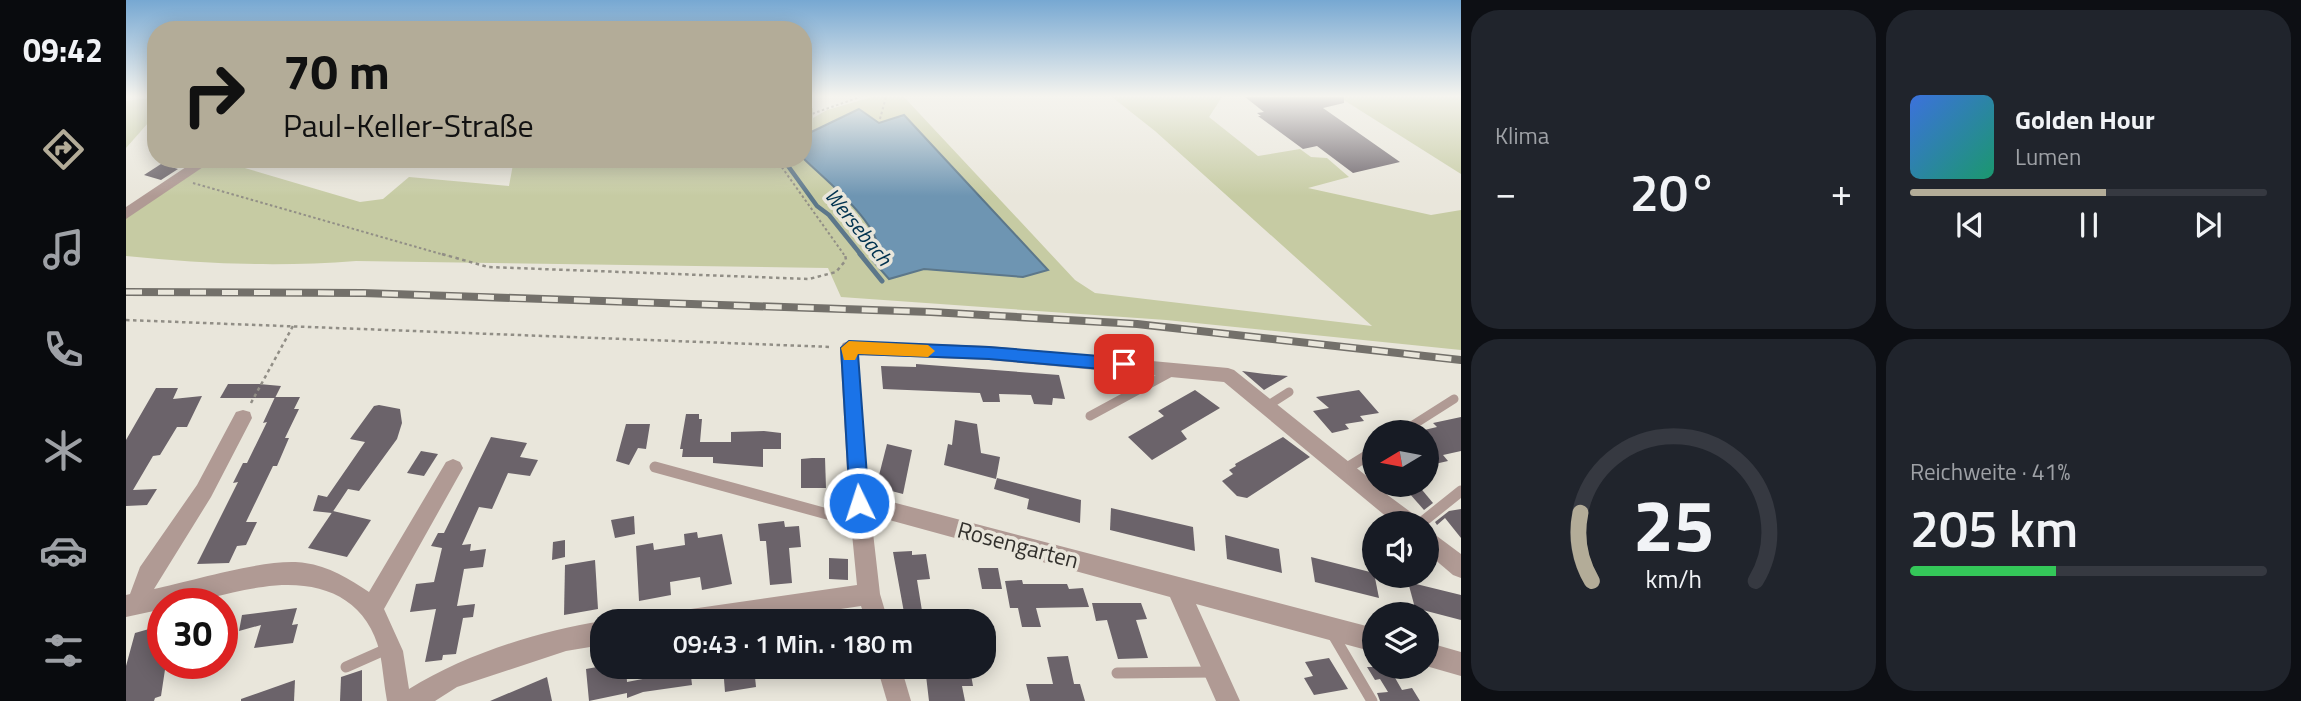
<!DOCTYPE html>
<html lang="de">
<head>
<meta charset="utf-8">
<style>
  :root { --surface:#171b24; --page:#20242c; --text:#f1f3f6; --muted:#9ea1a6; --line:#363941; --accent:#b3ac98 }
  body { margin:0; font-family:"Titillium Web",sans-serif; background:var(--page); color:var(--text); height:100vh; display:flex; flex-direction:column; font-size:26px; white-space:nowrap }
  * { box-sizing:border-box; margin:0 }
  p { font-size:23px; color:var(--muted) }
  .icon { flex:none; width:38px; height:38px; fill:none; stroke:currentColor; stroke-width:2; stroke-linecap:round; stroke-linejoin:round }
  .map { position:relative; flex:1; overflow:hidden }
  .side { display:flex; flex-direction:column; gap:10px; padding:10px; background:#0d0f14; width:840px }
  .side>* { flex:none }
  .top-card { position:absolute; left:21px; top:21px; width:665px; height:147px; border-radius:28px; box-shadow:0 4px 18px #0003; background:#b3ac98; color:#111; overflow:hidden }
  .needle { width:46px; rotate:260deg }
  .controls { position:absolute; left:1236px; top:420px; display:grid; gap:14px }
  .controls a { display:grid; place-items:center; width:77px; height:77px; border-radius:50%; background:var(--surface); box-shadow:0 4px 18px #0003; font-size:35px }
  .speed { position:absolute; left:21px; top:588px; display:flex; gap:14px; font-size:35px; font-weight:700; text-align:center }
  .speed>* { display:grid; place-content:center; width:91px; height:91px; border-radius:50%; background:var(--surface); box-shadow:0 4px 18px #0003; line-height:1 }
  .speed .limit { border:10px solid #d22; background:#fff; color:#111 }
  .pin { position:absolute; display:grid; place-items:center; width:60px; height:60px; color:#fff; margin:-30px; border-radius:14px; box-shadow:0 4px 10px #0006 }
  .me { position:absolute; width:77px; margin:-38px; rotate:356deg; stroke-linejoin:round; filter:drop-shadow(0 0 5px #0008) }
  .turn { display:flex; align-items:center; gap:24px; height:147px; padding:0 21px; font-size:32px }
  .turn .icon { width:91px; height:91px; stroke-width:2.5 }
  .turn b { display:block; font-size:49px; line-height:60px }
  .big { font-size:52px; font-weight:600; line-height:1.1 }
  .side .widget { flex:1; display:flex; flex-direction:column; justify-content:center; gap:10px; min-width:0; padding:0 24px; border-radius:28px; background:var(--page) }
  .side .dial { align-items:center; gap:0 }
  .dial svg { height:182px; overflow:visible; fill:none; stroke:var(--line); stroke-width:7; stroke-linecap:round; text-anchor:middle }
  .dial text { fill:var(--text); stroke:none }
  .song { display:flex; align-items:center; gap:21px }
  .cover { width:84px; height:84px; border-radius:10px; background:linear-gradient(135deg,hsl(220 70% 55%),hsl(160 70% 35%)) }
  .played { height:7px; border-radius:4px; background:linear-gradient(90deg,var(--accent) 55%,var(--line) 55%) }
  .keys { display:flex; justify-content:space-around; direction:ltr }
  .heat { display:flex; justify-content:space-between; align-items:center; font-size:38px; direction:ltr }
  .charge { height:10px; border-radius:5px; background:linear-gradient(90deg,#34c759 41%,var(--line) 0) }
  .side .tiles { flex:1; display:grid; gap:10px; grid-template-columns:repeat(2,1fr) }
  .trip { position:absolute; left:464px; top:609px; width:406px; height:70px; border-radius:28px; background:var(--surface); box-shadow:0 4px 18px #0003; font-weight:600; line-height:70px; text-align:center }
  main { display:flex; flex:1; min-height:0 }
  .tab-bar { display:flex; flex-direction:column; width:126px; justify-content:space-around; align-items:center; background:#090b0e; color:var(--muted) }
  .tab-bar .icon { width:49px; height:49px }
  .tab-bar .active { color:var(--accent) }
  .tab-bar b { font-size:32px; color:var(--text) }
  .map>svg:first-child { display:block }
</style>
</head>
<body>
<main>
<nav class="tab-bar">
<b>09:42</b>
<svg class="icon active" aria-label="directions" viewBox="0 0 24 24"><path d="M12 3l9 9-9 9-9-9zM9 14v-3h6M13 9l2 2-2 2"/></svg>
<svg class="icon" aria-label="music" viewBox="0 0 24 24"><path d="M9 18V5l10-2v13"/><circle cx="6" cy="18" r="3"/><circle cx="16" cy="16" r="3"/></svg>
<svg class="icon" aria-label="phone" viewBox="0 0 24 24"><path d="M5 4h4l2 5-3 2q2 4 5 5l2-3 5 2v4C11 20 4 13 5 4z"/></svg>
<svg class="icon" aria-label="climate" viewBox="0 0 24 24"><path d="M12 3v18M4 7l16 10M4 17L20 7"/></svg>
<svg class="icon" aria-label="car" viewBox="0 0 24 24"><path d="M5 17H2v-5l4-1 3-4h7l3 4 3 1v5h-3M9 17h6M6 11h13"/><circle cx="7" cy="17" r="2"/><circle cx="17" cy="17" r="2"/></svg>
<svg class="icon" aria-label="filters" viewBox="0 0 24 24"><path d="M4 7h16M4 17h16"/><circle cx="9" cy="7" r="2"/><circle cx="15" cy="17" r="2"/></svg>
</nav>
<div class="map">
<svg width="1335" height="701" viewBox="0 0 1335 701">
  <rect width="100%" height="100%" fill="#e9e6db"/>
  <g fill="#c6cba3">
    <path d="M30 97V114L0 148V101Z"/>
    <path d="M746 97H778L949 280 969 293 1246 326 1029 131 986 97H1096L1083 117 1132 156 1174 149 1185 157 1201 158 1223 177 1182 188 1305 215 1335 210V350L1040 320 715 297 702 268 230 261C153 267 77 264 0 256V218L88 159 234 202 257 199 283 177 383 186 388 159 677 158C697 178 760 228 753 258L747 260 782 273 798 269 897 277 921 270 778 115 753 123 733 109 677 136V110L687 108V118L701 110Z"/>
    <path d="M1213 97H1335V174Z"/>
  </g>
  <path fill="#6e95b2" stroke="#5c778a" stroke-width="2" d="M733 109 753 123 778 115 922 270 897 277 798 269 763 279 747 261 752 258C761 228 697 178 677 158V136Z"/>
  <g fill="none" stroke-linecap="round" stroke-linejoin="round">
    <path stroke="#5c778a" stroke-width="4.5" d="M657 159 691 206 703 215 736 256"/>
    <path stroke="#5c778a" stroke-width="5" d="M734 254 756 281"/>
  </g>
  <g fill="#6b636a">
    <path d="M1119 97H1218V103L1197 108 1274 162 1227 173 1191 146 1177 149 1132 116H1135L1131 113 1138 112Z"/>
    <path d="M35 164 52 169 35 180 18 175Z"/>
    <path d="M790 364 933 375 939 399 927 398 926 405 908 404 905 395 873 394 874 402H857L854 393 757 389 755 366 790 367Z"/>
    <path d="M1116 371 1139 374 1162 376 1138 390Z"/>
    <path d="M102 384H133L155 386 149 398H94Z"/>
    <path d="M30 388H52L47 399 76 396 61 427H51L34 455 27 456 7 490 31 489 21 505 0 506V440Z"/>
    <path d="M1069 390 1094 408 1055 431 1061 439 1026 460 1002 437 1038 416 1032 411Z"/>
    <path d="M1233 390 1253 413 1234 416 1238 421 1219 424 1223 429 1206 433 1187 411 1203 408 1190 397Z"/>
    <path d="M149 397H174L168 409H173L159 438H163L151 466H147L120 522H131L120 545 111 546 103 563 71 564 112 482 107 483 117 463H121L141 422 137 423Z"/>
    <path d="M253 405 274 409 276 423 271 439 233 491 222 489 206 513 187 511 192 495 201 497 239 442 224 439 248 406Z"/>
    <path d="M560 414H573V419H576L574 442H605V432L638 431 655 433V449H637V467L587 463V457H556L557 449H554Z"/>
    <path d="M1335 417V451L1317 455 1322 461 1300 466V432L1294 431 1311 427 1307 423Z"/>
    <path d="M829 420 851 424 855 453 874 457 870 479 818 465 822 444 826 445Z"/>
    <path d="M500 424H524L520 449 512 448 503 465 490 461Z"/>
    <path d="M365 437 401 443 394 457 412 460 404 476 382 473 366 509 353 507 336 545 345 544 344 551 360 549 357 567 338 569 331 606 349 604 347 617 337 618 330 654 317 655 316 660 299 662 310 609 284 612 290 584 308 582 316 548 305 546 312 533H318Z"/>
    <path d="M1157 437 1184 457 1121 498 1111 496 1096 481 1107 474 1103 470 1110 466 1109 464Z"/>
    <path d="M761 444 786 450 777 494 750 487Z"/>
    <path d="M295 451 312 454 298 476 281 473Z"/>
    <path d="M686 458H699L700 488H675V459Z"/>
    <path d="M871 478 955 500 954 523 901 509 903 499 868 489Z"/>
    <path d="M1276 485H1292L1307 503 1298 510Z"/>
    <path d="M985 508 1067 527 1069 551 984 530Z"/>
    <path d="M1335 509V538L1319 518 1311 525 1309 522 1323 511Z"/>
    <path d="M207 511 245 520 221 557 182 548Z"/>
    <path d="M508 516 509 534 489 538 485 520Z"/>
    <path d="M658 521 659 527 673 526 675 547 663 548 666 583 644 585 640 541H634L632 524Z"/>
    <path d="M571 532 572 538 596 534 606 584 576 590 574 577 544 582 545 595 513 601 510 546 527 543 528 550 559 545 558 534Z"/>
    <path d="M1099 535 1153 549 1156 573 1101 559Z"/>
    <path d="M439 540V557L426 560 427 542Z"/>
    <path d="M786 551V555L800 554 804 579 791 580 797 617 779 618 767 552Z"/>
    <path d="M1185 557 1248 573 1253 598 1189 582Z"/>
    <path d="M703 558 722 559V580L703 579Z"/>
    <path d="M469 560 472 609 438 615 439 565Z"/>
    <path d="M852 568H872L876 589H856Z"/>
    <path d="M896 580 897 584H941L943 589 957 588 963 607 910 608 915 627H896L892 608H884L879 581Z"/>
    <path d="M1282 582 1335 595V620L1289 608Z"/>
    <path d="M966 603H1015L1021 619 1010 620 1022 658 992 659 981 620 970 621Z"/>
    <path d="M171 608 166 625 172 624 167 643 128 648 135 625 113 631 116 615Z"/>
    <path d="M37 625 32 659 37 657V663H40L35 696 29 698 28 701H0V666L9 633Z"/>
    <path d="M942 656 948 684H954L959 701H904L900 684H927L921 657Z"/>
    <path d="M1203 658 1222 689 1188 695 1178 678 1187 676 1179 662Z"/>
    <path d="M471 667H500L501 682 527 677V667H564L566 685 517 692 501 698V693L463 701 460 669Z"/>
    <path d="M597 667H628L630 687 599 692Z"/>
    <path d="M799 667 844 669 847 686H836L839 701H803Z"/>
    <path d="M1241 667H1283L1284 674 1268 676 1276 690 1286 688 1294 701H1254L1251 693 1262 692 1254 679 1249 680Z"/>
    <path d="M236 670V701H214L215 677Z"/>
    <path d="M421 677 426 701H364Z"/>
    <path d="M169 680 168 701H115V699Z"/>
  </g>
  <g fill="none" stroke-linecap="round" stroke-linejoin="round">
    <g stroke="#918e86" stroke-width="2" stroke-dasharray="2.5 2.5" stroke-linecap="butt">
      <path d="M677 117 734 97"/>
      <path d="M754 119 760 97"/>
      <path d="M650 159 719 256"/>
      <path d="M67 183 322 256"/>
    </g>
    <g stroke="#918e86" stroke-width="2.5" stroke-dasharray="3.5 3.5" stroke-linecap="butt">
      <path d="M316 254 362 267 683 279 710 272 720 260 719 254"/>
      <path d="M0 320 706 347"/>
      <path d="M125 403 167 326"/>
    </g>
    <g stroke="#b09a94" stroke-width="9">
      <path d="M1141 406 1163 392"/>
      <path d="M964 416 1047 371"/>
      <path d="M1276 432 1328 399"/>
      <path d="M1244 453 1248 451"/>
    </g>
    <g stroke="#b09a94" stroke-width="11">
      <path d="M529 467 734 523"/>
      <path d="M1218 470 1247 452"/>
      <path d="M1295 523 1335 491"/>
      <path d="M1206 633 1246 701"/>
      <path d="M220 667 263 648"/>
      <path d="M991 673 1088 672"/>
    </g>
    <g fill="#b09a94" fill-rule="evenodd">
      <path d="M72 159H89L0 219V207Z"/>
      <path d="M723 341 863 346 1102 368 1108 370 1248 482V485L1290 516 1293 523H1268L1098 382 863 360 732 355 743 496 1248 628V652L1070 604 1114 701H1090L1044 597 745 515 754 594 762 621H740L735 606 634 621H547L550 613 558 610 731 585 723 503 714 348 717 343Z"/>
      <path d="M117 410 124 412 126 418 85 497 28 589C66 581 143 557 179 563 202 566 224 579 243 592L320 462 327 459 334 462 337 468 258 609 277 651 283 689C340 654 410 632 476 621V645L440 651 331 687 309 701H261C258 685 257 669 254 653 240 595 191 579 137 587 103 591 72 604 37 604V609L0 617V595L4 594 14 567 71 485 110 412Z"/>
      <path d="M1300 528 1335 554V578L1327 575 1300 552Z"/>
      <path d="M1300 642 1335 652V676L1300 666Z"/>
      <path d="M751 667H775L785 701H761Z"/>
    </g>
    <defs>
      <path id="rail" d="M0 292 237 293 805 312 1011 324 1335 360"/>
    </defs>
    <use href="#rail" stroke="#73706a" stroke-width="8"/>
    <use href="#rail" stroke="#e9e6db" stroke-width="5" stroke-dasharray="16" stroke-linecap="butt"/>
  </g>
  <linearGradient id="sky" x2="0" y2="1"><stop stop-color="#77a8d2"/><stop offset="0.49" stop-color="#f5f4ef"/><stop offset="1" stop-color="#f5f4ef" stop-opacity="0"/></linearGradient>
  <rect width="1335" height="196" fill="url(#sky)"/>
  <path fill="#1a73e8" stroke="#114b97" stroke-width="2" d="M723 341 863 347 998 358 1006 364 998 371 863 359 732 354 743 503 740 509 733 511 727 509 724 503 715 348Z"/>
  <path fill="#f59e0b" d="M723 341 802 345 809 351 802 357 732 354 729 360H718L715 348Z"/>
  <g text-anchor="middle" stroke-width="7" stroke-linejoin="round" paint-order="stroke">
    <g font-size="21" font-style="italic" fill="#00324f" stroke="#e9e6db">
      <text transform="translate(732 227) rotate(51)" y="7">Wersebach</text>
    </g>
    <g font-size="23" fill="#33312d" stroke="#e9e6db">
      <text transform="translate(892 545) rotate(15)" y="8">Rosengarten</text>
    </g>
  </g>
</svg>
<div class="controls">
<a><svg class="needle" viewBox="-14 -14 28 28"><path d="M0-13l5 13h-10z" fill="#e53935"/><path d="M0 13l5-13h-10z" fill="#9ea1a6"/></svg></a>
<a><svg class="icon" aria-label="sound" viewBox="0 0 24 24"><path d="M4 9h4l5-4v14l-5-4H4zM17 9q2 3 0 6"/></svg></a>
<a><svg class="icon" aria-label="layers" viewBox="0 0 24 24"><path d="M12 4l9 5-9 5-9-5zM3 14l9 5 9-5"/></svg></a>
</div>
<div class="speed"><div class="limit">30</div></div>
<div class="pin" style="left:998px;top:364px;background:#d93025"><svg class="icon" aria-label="arrive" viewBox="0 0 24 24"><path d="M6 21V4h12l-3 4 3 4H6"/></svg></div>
<svg class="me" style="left:733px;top:503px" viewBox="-20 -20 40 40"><circle r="17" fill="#1a73e8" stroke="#fff" stroke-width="3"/><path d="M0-11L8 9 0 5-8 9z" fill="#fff"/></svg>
<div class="trip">09:43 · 1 Min. · 180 m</div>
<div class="top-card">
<div class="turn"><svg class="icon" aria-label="right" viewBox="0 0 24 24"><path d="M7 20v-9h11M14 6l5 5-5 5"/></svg><div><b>70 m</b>Paul-Keller-Straße</div></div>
</div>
</div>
<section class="side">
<div class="tiles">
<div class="widget"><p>Klima</p>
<div class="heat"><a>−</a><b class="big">20°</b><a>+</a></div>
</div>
<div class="widget">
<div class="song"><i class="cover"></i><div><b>Golden Hour</b><p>Lumen</p></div></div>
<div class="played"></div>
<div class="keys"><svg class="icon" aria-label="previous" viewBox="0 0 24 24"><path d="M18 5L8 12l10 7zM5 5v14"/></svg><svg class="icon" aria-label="pause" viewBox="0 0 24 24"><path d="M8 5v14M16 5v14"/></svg><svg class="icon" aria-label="next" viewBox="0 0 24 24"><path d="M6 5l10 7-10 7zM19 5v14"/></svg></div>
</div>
<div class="widget dial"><svg viewBox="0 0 100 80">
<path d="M14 69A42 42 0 1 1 86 69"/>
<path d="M14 69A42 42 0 0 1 9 39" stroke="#b3ac98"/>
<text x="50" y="56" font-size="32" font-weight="700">25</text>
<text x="50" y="72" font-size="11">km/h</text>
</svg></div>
<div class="widget"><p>Reichweite · 41%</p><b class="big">205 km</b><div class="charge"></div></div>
</div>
</section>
</main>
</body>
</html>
